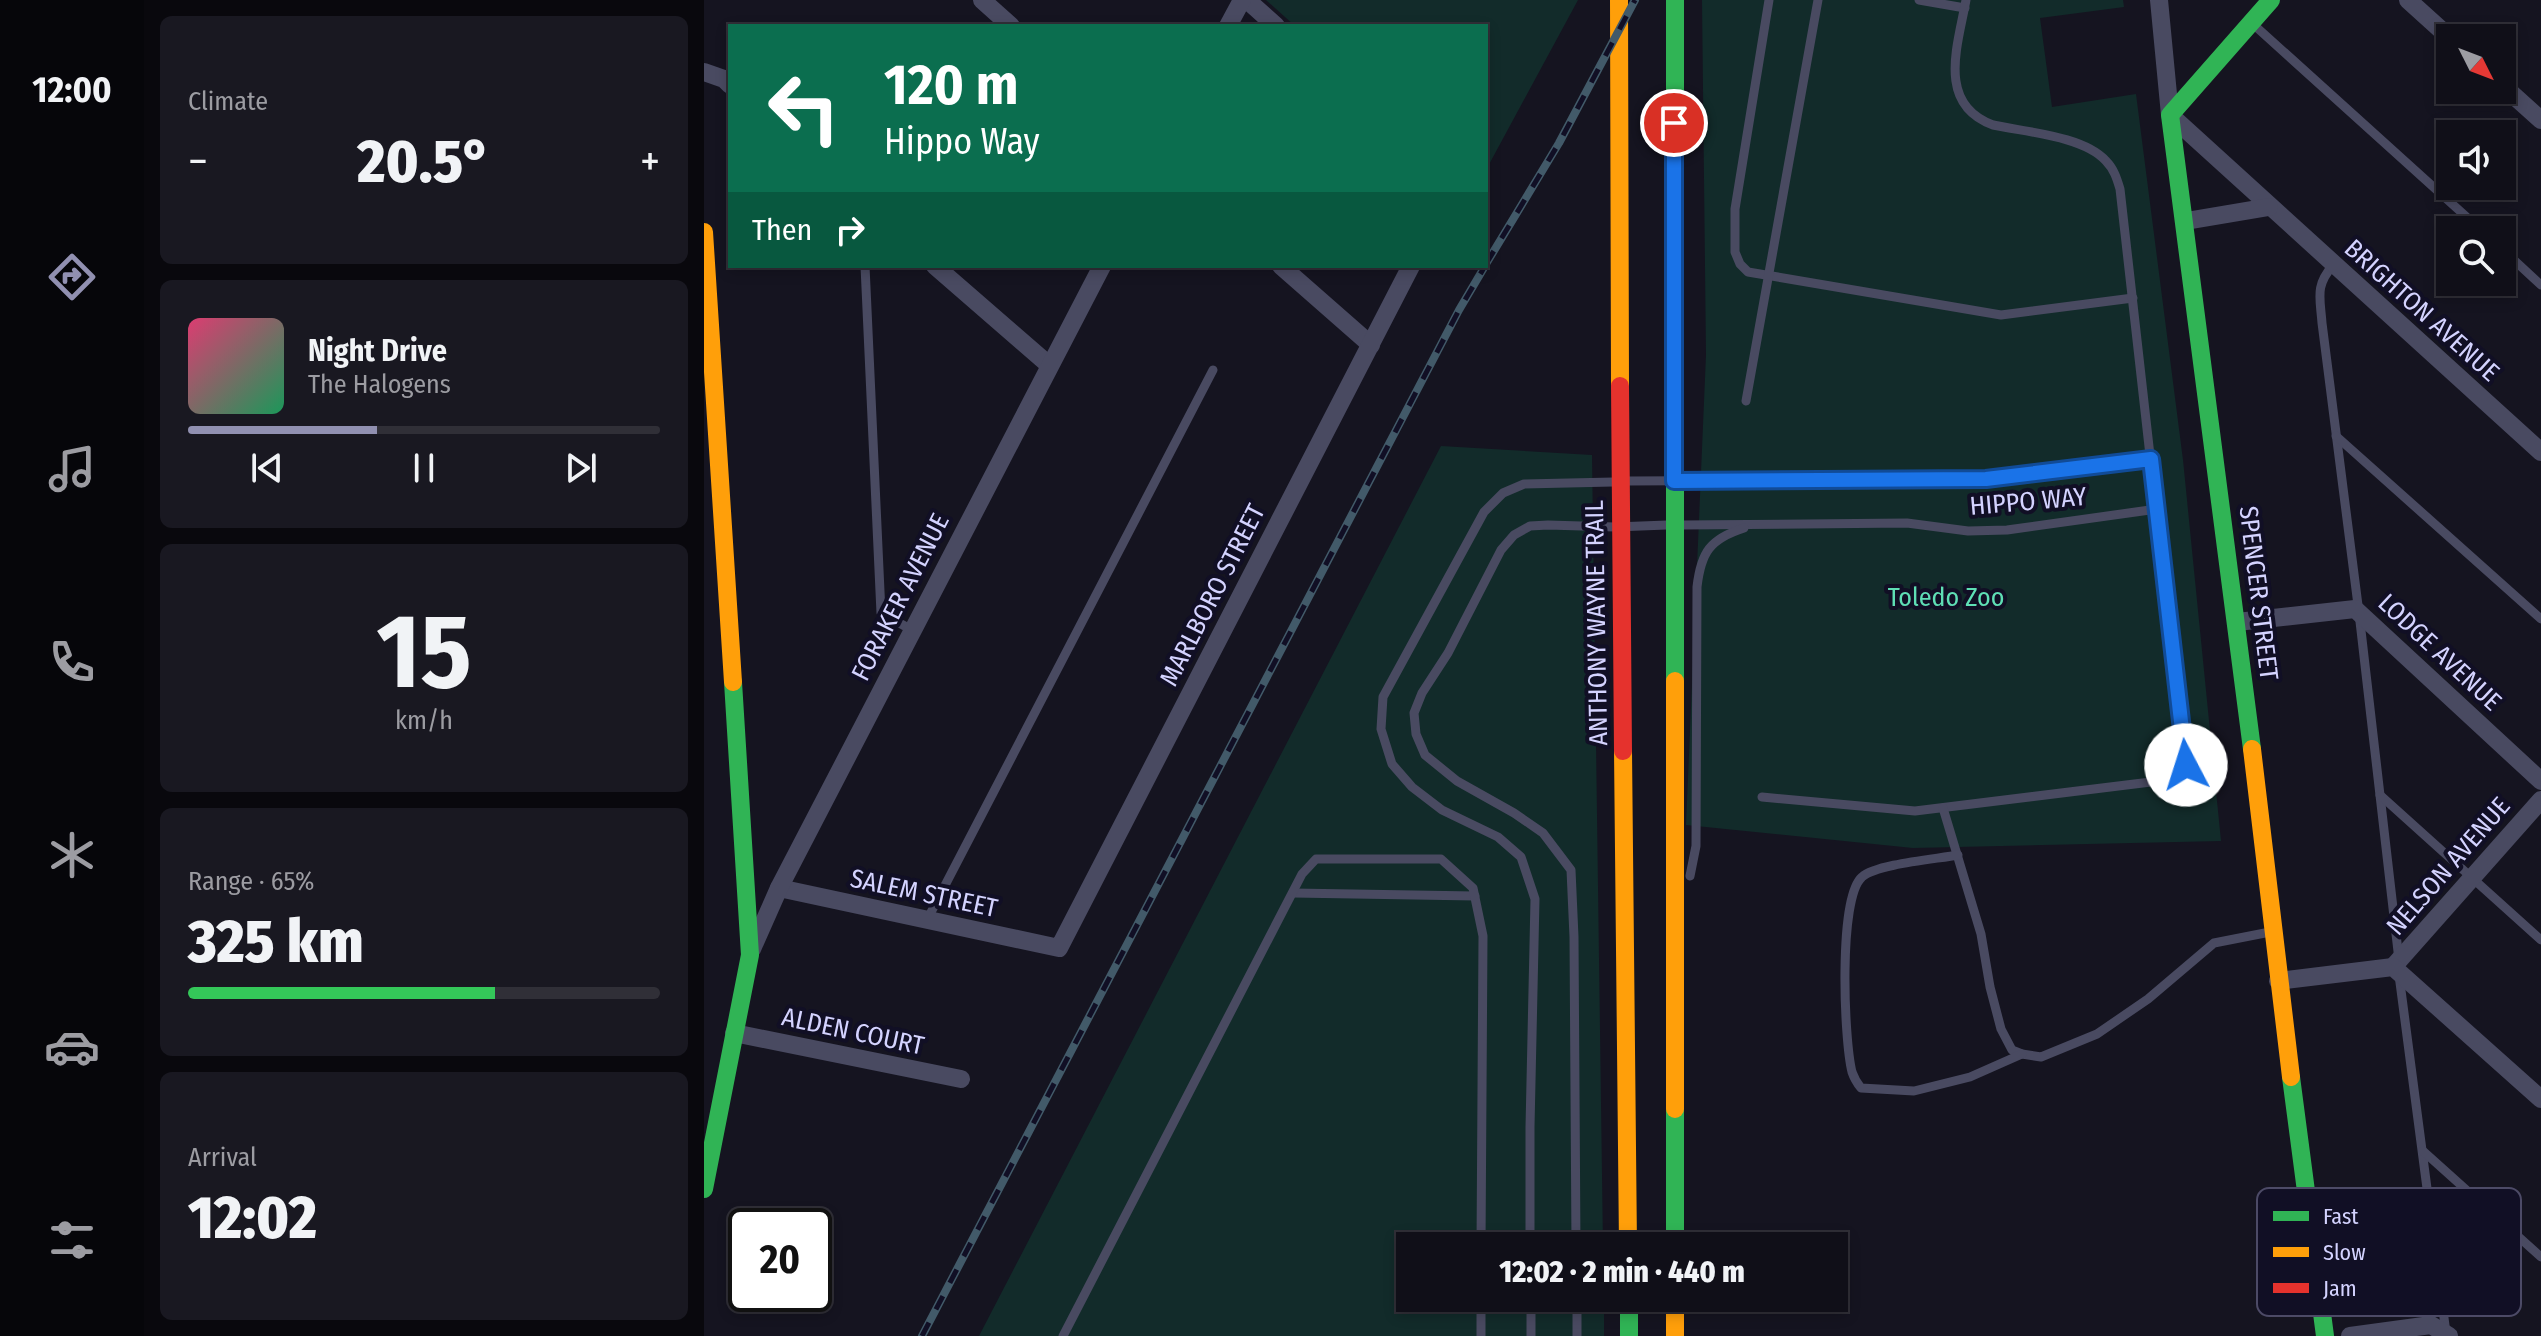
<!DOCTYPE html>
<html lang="en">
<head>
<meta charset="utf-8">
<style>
  :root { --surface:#100f18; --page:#191821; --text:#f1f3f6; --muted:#9c9ca2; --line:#302f37; --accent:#9190b1 }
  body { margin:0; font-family:"Fira Sans Condensed",sans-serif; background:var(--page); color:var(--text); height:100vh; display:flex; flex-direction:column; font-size:30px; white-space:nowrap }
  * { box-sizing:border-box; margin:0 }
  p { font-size:26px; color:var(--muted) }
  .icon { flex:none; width:44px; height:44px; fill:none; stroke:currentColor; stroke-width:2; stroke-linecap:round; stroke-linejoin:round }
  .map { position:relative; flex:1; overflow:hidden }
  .drawer { display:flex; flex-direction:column; gap:16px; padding:16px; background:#09080d; width:560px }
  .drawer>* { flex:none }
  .hud { position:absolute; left:24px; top:24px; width:760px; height:244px; border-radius:0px; box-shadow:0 4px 12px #0003,0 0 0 2px var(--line); background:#0b6e4f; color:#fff; overflow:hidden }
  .needle { width:52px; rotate:132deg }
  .buttons { position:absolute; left:1732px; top:24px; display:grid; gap:16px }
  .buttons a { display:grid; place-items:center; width:80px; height:80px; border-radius:0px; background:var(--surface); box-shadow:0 4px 12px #0003,0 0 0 2px var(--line); font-size:40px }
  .speed { position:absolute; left:24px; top:1208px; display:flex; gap:16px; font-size:40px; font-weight:700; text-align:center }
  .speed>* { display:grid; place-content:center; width:104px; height:104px; border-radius:50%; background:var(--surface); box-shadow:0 4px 12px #0003,0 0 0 2px var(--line); line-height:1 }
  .speed .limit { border:4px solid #111; border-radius:12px; background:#fff; color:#111 }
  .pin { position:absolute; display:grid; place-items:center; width:68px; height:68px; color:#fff; margin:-34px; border:4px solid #fff; border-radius:50%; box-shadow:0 2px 8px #0007 }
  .me { position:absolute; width:88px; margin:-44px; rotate:355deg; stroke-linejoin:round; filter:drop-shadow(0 0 6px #0008) }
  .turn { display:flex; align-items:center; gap:28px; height:168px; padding:0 24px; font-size:36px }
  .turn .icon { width:104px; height:104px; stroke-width:2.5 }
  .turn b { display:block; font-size:56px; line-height:68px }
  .then { display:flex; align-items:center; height:76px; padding:0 24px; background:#0003; gap:16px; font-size:30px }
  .big { font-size:60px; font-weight:800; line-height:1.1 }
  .drawer .card { flex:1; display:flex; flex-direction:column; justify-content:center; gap:12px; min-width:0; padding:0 28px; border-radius:12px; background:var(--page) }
  .drawer .dial { align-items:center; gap:0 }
  .dial b { font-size:104px; line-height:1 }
  .song { display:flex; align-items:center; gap:24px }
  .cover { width:96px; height:96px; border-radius:12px; background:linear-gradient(135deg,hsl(340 70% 55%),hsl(150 70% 35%)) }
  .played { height:8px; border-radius:4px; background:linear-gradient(90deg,var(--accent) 40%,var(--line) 40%) }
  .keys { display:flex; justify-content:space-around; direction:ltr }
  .heat { display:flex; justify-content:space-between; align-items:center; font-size:44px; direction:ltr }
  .charge { height:12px; border-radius:6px; background:linear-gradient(90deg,#34c759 65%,var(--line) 0) }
  .trip { position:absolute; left:692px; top:1232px; width:452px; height:80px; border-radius:0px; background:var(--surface); box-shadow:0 4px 12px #0003,0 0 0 2px var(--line); font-weight:800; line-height:80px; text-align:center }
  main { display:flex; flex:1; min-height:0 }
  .dock { display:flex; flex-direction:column; width:144px; justify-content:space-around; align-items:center; background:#06060a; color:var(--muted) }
  .dock .icon { width:56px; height:56px }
  .dock .selected { color:var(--accent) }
  .dock b { font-size:36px; color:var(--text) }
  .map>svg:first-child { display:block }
</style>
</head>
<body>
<main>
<nav class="dock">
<b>12:00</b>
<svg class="icon selected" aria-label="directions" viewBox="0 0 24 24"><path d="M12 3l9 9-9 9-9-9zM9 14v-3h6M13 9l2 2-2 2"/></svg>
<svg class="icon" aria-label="music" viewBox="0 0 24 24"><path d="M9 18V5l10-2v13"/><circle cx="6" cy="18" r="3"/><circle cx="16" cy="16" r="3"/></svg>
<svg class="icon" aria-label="phone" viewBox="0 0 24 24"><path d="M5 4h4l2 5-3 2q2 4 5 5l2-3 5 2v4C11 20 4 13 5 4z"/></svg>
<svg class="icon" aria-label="climate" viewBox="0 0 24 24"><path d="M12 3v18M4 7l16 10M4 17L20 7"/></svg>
<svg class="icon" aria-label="car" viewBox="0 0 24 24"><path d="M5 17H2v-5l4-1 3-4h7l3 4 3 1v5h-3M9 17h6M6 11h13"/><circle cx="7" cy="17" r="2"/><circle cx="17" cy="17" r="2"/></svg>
<svg class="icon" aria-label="filters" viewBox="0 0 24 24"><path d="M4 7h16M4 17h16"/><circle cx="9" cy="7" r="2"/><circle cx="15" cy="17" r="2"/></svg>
</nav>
<section class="drawer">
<div class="card"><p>Climate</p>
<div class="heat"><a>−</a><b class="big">20.5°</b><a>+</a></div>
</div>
<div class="card">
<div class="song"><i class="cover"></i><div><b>Night Drive</b><p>The Halogens</p></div></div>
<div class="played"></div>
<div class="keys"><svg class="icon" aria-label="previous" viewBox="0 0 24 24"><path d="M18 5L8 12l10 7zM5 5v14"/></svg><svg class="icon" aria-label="pause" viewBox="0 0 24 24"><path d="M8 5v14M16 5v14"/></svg><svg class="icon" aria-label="next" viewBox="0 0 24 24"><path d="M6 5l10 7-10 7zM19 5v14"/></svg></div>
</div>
<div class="card dial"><b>15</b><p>km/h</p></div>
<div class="card"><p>Range · 65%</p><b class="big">325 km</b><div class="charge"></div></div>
<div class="card"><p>Arrival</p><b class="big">12:02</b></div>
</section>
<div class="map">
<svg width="1837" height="1336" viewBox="0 0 1837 1336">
  <rect width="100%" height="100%" fill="#151420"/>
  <g fill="#122b2a">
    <path d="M562 0H874L782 170V26H591Z"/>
    <path d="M998 0H1419L1420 7 1336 18 1348 107 1432 94 1479 460 1517 841 1209 848 982 825 1002 355Z"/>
    <path d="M737 446 888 455 899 1246H706V1298H900V1336H275Z"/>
  </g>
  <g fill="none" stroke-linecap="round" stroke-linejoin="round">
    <g stroke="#494a61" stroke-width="9">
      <path d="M1065 0 1031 209V252L1036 264 1044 272 1297 315 1429 298"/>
      <path d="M1215 0 1261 8"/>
      <path d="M1550 25 1777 230"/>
      <path d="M1798 249 1837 285"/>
      <path d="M1629 265C1611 286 1616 297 1618 323L1655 613 1695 960"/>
      <path d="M161 266 177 613 208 630"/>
      <path d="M1042 401 1114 0"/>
      <path d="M1632 436 1837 619"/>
      <path d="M924 481 1282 479 1447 459"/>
      <path d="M978 525 1203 523 1264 531 1303 530 1453 509"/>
      <path d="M1676 795 1837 940"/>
      <path d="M1058 797 1211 811 1463 780 1483 784 1416 189C1413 179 1410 169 1402 161 1380 136 1321 132 1289 125 1232 104 1254 45 1262 0"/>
      <path d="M1239 808 1277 934 1286 987 1297 1029 1308 1050 1318 1054 1337 1057 1393 1034 1444 999 1510 943 1566 932"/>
      <path d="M1254 855C1233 859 1172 864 1158 877 1134 898 1140 1040 1148 1072 1150 1078 1153 1083 1157 1088L1210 1091 1266 1077 1318 1054"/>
      <path d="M986 876 992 846 993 587C997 552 1006 539 1040 528"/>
      <path d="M589 893 771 896"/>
      <path d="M223 920 509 370"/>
      <path d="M1695 975 1742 1333"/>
      <path d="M1719 1151 1837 1257"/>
      <path d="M826 1246V1127L831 899 817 857 794 837 738 810 708 787 688 764 677 729 679 697 780 512 799 493 820 484 909 482"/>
      <path d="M872 1246 870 937 867 870 839 833 810 813 753 781 721 755 712 734 710 713 718 693 744 653 797 550 810 535 826 526 844 525 911 527 963 525"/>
      <path d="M827 1298V1336"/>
      <path d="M873 1298V1336"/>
      <path d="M359 1336 598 874 612 859H737L769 888 779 936 777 1246"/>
      <path d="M777 1336V1298"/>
    </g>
    <g stroke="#494a61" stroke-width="18">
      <path d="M278 0 307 26"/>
      <path d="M543 0 572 26"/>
      <path d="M1455 0 1466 115 1837 452"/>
      <path d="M1704 0 1746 38"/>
      <path d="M524 26 538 0"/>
      <path d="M0 72 20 79 26 85"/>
      <path d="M1798 85 1837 120"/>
      <path d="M1482 221 1565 207"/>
      <path d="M231 266 345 365"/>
      <path d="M577 266 667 345"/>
      <path d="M1533 622 1651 609 1837 781"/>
      <path d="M75 888 355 948 707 266"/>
      <path d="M48 949 75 888 398 266"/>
      <path d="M1689 967 1837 800"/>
      <path d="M1574 981 1689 967 1837 1099"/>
      <path d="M30 1033 257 1079"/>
      <path d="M1646 1336 1727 1325 1745 1336"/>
    </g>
    <g stroke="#30b455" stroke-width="18">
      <path d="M971 0V681"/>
      <path d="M1548 749 1466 115 1567 0"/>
      <path d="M1587 1077 1621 1336"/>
      <path d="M971 1109V1246"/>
      <path d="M0 1189 46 955 29 682"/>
      <path d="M925 1298V1336"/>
    </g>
    <g stroke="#ff9f0a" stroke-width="18">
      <path d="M915 0 916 386"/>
      <path d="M0 232 29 682"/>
      <path d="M971 681V1109"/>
      <path d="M1548 749 1587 1077"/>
      <path d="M919 751 924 1246"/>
      <path d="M971 1298V1336"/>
    </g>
    <path stroke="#e5322d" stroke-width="18" d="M916 386 919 751"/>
    <defs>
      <g id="rail">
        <path d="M782 264 855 143 931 0"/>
        <path d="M218 1336 755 310 781 266"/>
      </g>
    </defs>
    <use href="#rail" stroke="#425a69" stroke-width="8"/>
    <use href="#rail" stroke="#110f25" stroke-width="5" stroke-dasharray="15" stroke-linecap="butt"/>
  </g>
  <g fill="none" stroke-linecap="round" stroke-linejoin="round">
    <defs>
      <path id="route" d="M970 123V481L1282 479 1447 459 1482 765"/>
    </defs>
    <use href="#route" stroke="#114b97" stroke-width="20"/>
    <use href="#route" stroke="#1a73e8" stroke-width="14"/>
  </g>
  <g text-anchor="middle" stroke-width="8" stroke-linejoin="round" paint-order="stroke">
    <g font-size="26" fill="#d4d3ff" stroke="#110f25">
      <text transform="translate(1718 310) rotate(42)" y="9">BRIGHTON AVENUE</text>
      <text transform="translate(1324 501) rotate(-5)" y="9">HIPPO WAY</text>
      <text transform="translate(1555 593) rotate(83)" y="9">SPENCER STREET</text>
      <text transform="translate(508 595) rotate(-63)" y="9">MARLBORO STREET</text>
      <text transform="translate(196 597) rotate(-63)" y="9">FORAKER AVENUE</text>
      <text transform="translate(892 623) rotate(-91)" y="9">ANTHONY WAYNE TRAIL</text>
      <text transform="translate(1736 652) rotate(43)" y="9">LODGE AVENUE</text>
      <text transform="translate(1744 866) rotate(-49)" y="9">NELSON AVENUE</text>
      <text transform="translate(220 893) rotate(12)" y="9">SALEM STREET</text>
      <text transform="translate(149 1031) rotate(12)" y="9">ALDEN COURT</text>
    </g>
    <g font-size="26" fill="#5fdfb5" stroke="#110f25">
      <text x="1242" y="606">Toledo Zoo</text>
    </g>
  </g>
  <rect x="1553" y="1188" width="264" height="128" rx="12" fill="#110f25" stroke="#4c4a66" stroke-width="2"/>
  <rect x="1569" y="1211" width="36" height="10" fill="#30b455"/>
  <rect x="1569" y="1247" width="36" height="10" fill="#ff9f0a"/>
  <rect x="1569" y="1283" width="36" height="10" fill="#e5322d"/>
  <g font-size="22" fill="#d4d3ff">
    <text x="1619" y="1224">Fast</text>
    <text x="1619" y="1260">Slow</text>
    <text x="1619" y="1296">Jam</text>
  </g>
</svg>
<div class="buttons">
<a><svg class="needle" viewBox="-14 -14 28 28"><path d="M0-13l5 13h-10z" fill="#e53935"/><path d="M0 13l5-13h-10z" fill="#9c9ca2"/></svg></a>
<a><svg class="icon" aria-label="sound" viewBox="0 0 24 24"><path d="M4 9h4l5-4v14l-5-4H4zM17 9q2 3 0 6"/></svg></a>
<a><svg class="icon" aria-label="search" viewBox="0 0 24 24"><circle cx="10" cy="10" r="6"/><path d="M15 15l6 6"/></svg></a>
</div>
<div class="speed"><div class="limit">20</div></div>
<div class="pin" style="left:970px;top:123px;background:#d93025"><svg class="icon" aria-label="arrive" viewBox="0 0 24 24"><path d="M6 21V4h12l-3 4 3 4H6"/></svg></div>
<svg class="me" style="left:1482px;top:765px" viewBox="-20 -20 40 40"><circle r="19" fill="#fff"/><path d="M0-13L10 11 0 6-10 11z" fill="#1a73e8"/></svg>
<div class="trip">12:02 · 2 min · 440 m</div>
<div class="hud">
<div class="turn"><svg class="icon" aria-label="left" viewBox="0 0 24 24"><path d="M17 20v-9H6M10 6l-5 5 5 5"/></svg><div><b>120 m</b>Hippo Way</div></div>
<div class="then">Then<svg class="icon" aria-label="right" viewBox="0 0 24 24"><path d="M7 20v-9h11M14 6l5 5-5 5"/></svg></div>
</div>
</div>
</main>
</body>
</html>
